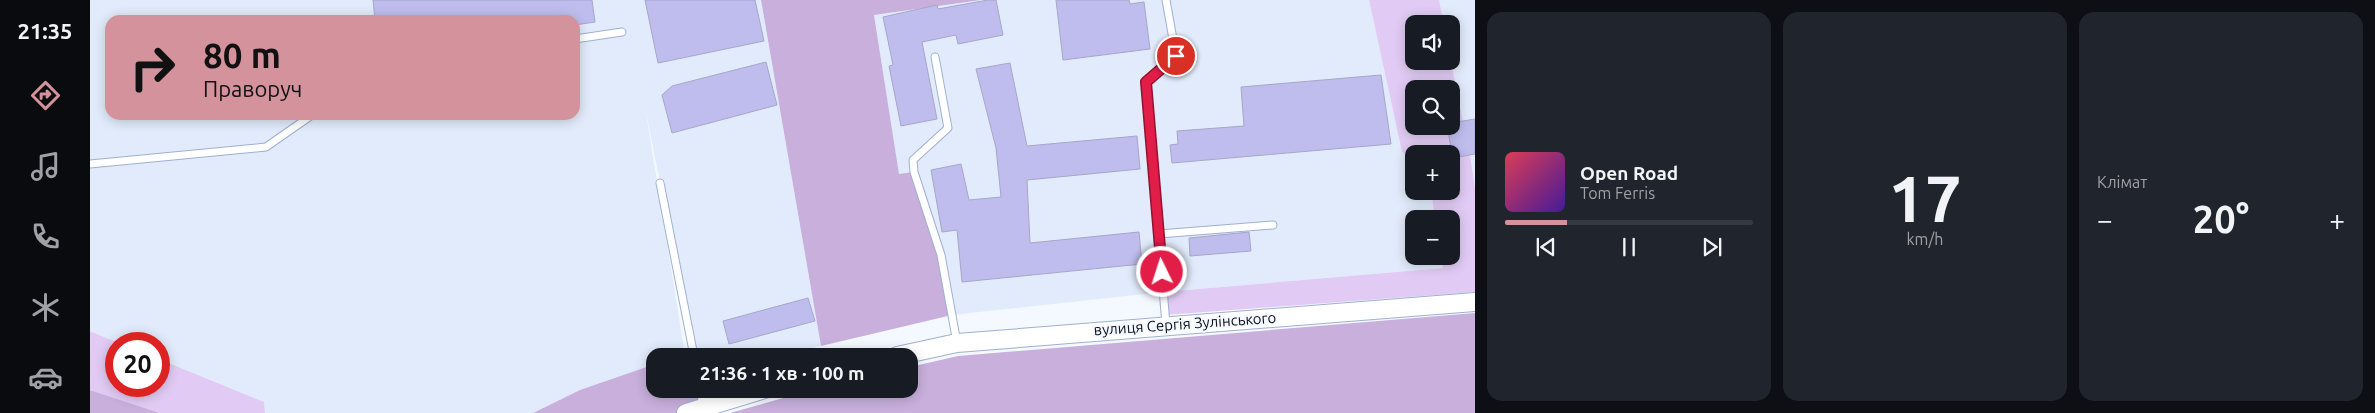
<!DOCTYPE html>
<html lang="uk">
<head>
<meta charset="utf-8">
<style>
  :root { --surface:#171b24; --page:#20242c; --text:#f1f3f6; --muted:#9ea1a6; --line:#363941; --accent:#d3929c }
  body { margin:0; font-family:Ubuntu,sans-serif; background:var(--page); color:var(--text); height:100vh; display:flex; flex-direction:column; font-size:19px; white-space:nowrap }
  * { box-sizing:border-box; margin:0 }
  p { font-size:16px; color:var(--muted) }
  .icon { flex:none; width:28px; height:28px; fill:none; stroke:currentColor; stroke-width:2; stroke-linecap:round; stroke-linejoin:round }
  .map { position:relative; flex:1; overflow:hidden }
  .panel { display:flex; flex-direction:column; gap:12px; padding:12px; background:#0d0f14; width:900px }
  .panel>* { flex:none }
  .banner { position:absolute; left:15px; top:15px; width:475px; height:105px; border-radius:15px; box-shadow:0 2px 12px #0003; background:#d3929c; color:#111; overflow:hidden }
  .tools { position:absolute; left:1315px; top:15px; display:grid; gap:10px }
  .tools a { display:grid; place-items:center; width:55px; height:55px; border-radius:10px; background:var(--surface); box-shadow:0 2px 12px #0003; font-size:25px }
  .speed { position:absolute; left:15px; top:332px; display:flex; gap:10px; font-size:25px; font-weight:700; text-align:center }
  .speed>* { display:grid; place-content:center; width:65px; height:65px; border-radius:50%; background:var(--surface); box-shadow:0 2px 12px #0003; line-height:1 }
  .speed .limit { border:8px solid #d22; background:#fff; color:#111 }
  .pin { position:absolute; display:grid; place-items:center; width:42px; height:42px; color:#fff; margin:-21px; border:2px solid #fff; border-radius:50%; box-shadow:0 1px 5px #0007 }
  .me { position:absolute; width:55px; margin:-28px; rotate:356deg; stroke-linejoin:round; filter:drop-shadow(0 0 4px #0008) }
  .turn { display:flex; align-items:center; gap:18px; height:105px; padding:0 15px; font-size:22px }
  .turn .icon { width:65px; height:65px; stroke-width:2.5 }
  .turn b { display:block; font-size:35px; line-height:42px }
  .big { font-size:38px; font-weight:600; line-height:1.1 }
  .panel .card { flex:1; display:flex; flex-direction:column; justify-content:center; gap:8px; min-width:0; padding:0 18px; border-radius:15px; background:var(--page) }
  .panel .dial { align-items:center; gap:0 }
  .dial b { font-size:65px; line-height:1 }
  .song { display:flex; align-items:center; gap:15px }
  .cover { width:60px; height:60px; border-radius:8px; background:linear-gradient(135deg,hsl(350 70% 55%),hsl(260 70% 35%)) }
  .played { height:5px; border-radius:2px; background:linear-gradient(90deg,var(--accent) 25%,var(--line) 25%) }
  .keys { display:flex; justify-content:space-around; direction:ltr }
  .heat { display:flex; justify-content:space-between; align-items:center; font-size:28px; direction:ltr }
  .panel .tiles { flex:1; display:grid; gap:12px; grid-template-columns:repeat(3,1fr) }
  .trip { position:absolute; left:556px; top:348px; width:272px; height:50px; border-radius:15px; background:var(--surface); box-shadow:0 2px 12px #0003; font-weight:600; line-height:50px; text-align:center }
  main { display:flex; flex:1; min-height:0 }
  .dock { display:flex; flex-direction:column; width:90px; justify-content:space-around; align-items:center; background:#090b0e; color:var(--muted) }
  .dock .icon { width:35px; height:35px }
  .dock .current { color:var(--accent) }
  .dock b { font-size:22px; color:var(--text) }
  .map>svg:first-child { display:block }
</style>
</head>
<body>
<main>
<nav class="dock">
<b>21:35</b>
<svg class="icon current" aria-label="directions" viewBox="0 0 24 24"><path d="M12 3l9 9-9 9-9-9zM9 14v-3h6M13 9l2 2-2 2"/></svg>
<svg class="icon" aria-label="music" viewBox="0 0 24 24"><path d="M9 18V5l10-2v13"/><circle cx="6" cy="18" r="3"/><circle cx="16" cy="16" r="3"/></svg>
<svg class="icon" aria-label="phone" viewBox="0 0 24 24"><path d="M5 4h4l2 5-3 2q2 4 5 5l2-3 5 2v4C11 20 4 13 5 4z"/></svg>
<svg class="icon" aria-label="climate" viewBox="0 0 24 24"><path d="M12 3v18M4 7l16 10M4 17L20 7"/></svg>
<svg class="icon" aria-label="car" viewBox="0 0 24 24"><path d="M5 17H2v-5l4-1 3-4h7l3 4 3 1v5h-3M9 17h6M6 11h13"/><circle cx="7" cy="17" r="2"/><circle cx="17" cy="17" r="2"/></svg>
</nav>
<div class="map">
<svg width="1385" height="413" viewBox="0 0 1385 413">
  <rect width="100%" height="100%" fill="#f4f8ff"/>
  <g fill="#e2ebfb" fill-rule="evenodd">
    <path d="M0 0H671L731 346 691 356H604L555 107 595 355 565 356V364L490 390 443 413H175L174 402 69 359V344H31L0 331ZM20 20H485V115H20Z"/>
    <path d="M891 0H1279L1312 152 1324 161V191H1341L1345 219H1324V256H1351L1353 268 1073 292 862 315 823 172 809 175 784 15Z"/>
    <path d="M1349 0H1385V188L1380 156 1363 158 1357 126H1361V123L1373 120 1361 61V24H1354Z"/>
  </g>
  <g fill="#e1cbf4">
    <path d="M1279 0H1349L1354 24H1324V61H1361L1373 121 1361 123V89H1324V126H1357L1363 158 1380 155 1385 188V292L1075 315 1073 292 1353 268 1351 256H1361V219H1345L1341 191H1361V154H1324V161L1312 152Z"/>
    <path d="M0 331 31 344H26V386H69V359L174 402 175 413H70L0 390Z"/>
  </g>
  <g fill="#c8afdc">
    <path d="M671 0H891L784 15 809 174 824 172 851 255 862 315 731 346Z"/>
    <path d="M1385 313V413H640L725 389H820V367L868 356Z"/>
    <path d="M565 364V389H604L613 406 596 413H443L490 390Z"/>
    <path d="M0 390 70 413H0Z"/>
  </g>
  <g fill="#bfbdee" stroke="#a7a6c9">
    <path d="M283 0H502L505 22 485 25V20H285Z"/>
    <path d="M555 0H665L674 41 568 63Z"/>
    <path d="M898 0H906L913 35 868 44 866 35 832 42 847 119 811 126 799 66 803 65 793 17 847 5 848 9Z"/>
    <path d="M966 0H1039L1040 4 1054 2 1060 49 973 60Z"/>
    <path d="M676 62 687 105 582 133 572 95 582 86Z"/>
    <path d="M920 63 937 146 1047 136 1050 169 937 180 940 243 1049 232 1052 264 872 282 867 230 852 232 841 170 871 164 879 200 911 197 906 148 886 69Z"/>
    <path d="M1291 75 1301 144 1082 163 1080 145 1088 144 1087 131 1154 126 1151 87Z"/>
    <path d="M1385 119V154L1363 158 1357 126H1361V123Z"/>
    <path d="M1159 232 1161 251 1100 256 1099 238Z"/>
    <path d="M718 298 725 321 639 344 633 321Z"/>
  </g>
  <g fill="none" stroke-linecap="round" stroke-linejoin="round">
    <defs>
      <g id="service">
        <path d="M485 39 532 32"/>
        <path d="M845 57 858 128 823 160 824 172 851 255 867 343"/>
        <path d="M0 164 176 147 222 115"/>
        <path d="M570 183 604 356"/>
        <path d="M1069 234 1183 225"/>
        <path d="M1076 325 1056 82 1086 56 1076 0"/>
        <path d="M610 389 613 406"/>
      </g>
      <g id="tertiary">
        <path d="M807 356 867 343 1385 302"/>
        <path d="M596 413 675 389"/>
      </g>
    </defs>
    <use href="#service" stroke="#9eb0d0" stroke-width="9"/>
    <use href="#tertiary" stroke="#9eb0d0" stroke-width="20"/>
    <use href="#service" stroke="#fff" stroke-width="7"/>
    <use href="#tertiary" stroke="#fff" stroke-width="18"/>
  </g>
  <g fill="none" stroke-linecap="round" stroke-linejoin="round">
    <defs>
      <path id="route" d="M1072 272 1056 82 1086 56"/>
    </defs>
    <use href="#route" stroke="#92132f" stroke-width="12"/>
    <use href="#route" stroke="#e11d48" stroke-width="9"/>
  </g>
  <g text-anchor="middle" stroke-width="4" stroke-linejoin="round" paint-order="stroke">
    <g font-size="15" fill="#0c121d" stroke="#f4f8ff">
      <text transform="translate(1095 324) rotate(-4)" y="5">вулиця Сергія Зулінського</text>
    </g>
  </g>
</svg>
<div class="tools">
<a><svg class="icon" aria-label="sound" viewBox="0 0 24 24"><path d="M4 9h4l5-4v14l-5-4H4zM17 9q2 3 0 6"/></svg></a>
<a><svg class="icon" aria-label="search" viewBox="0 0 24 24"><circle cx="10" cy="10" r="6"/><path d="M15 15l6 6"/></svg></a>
<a>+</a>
<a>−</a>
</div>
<div class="speed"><div class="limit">20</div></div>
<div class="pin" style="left:1086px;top:56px;background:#d93025"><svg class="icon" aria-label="arrive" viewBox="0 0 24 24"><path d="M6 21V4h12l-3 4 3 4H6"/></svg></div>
<svg class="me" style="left:1072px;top:272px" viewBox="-20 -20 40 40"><circle r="17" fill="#e11d48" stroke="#fff" stroke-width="3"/><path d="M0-11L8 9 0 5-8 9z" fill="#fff"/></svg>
<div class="trip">21:36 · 1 хв · 100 m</div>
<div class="banner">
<div class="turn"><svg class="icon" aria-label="right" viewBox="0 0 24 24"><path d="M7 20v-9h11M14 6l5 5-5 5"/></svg><div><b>80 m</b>Праворуч</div></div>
</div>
</div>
<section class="panel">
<div class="tiles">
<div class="card">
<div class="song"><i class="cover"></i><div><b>Open Road</b><p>Tom Ferris</p></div></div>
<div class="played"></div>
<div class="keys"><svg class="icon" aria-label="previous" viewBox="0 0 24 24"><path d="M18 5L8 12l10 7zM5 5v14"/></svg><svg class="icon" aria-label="pause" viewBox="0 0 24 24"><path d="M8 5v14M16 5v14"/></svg><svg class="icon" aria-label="next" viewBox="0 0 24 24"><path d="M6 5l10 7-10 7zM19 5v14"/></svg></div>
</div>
<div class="card dial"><b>17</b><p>km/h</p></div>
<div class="card"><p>Клімат</p>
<div class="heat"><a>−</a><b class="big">20°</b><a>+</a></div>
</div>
</div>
</section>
</main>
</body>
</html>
